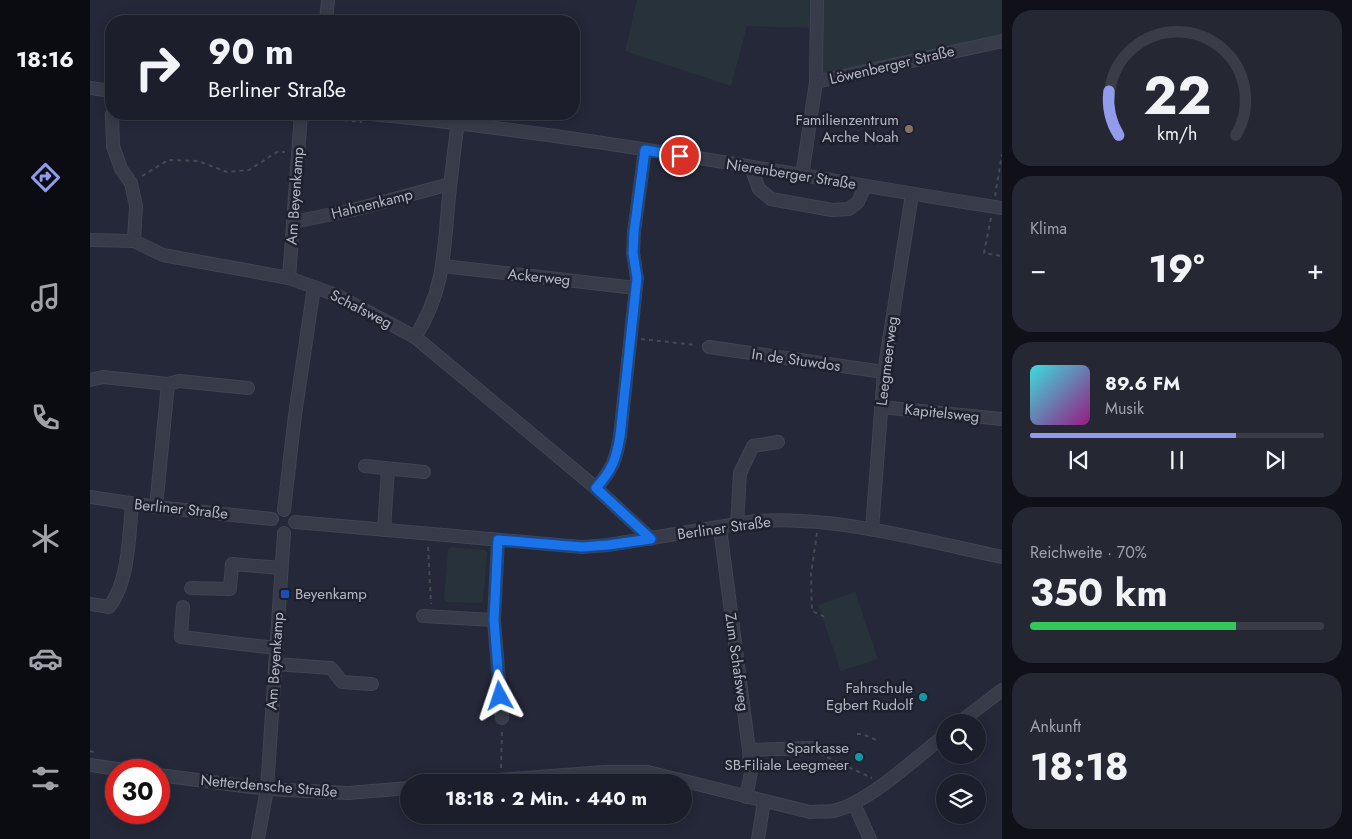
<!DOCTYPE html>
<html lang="de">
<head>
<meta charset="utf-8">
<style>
  :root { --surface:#1c1e2b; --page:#252733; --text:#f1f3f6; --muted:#a0a2a9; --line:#3a3c47; --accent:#929cec }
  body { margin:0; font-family:Jost,sans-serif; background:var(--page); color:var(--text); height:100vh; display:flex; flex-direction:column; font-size:19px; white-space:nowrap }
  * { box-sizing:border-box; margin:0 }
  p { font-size:16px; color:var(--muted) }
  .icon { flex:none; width:28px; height:28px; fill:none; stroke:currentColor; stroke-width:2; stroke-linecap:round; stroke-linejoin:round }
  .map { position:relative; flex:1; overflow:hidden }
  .panel { display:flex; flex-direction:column; gap:10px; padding:10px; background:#0f1018; width:350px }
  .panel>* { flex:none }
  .banner { position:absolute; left:15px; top:15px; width:475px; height:105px; border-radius:20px; box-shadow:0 2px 12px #0003,0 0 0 1px var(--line); background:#1c1e2b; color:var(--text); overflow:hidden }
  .buttons { position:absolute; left:846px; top:714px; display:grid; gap:10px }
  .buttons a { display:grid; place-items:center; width:50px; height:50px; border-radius:50%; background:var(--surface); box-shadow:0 2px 12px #0003,0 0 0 1px var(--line); font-size:25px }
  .speed { position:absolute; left:15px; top:759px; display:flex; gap:10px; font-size:25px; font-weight:700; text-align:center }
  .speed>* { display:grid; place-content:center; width:65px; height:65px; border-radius:50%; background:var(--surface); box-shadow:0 2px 12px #0003,0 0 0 1px var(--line); line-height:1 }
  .speed .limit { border:8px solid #d22; background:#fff; color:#111 }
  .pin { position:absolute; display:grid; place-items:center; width:42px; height:42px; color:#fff; margin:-21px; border:2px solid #fff; border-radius:50%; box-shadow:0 1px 5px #0007 }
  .me { position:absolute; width:55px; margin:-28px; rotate:355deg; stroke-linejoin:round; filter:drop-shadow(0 0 4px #0008) }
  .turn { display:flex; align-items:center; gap:18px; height:105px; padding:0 20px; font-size:22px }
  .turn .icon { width:65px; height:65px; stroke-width:2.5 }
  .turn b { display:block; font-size:35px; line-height:42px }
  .big { font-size:38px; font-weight:700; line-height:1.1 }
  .panel .widget { flex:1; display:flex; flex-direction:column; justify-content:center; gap:8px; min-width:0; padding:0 18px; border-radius:20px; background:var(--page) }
  .panel .dial { align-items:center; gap:0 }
  .dial svg { height:130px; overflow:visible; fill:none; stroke:var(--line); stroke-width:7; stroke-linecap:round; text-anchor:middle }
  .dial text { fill:var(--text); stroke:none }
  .song { display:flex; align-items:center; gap:15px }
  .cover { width:60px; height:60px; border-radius:8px; background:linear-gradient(135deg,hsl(180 70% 55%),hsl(310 70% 35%)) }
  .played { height:5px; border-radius:2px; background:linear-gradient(90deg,var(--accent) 70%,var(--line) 70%) }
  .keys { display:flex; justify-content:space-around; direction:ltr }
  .heat { display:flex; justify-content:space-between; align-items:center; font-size:28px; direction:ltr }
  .charge { height:8px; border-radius:4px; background:linear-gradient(90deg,#34c759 70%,var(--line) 0) }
  .trip { position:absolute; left:310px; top:774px; width:292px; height:50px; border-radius:25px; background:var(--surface); box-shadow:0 2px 12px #0003,0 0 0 1px var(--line); font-weight:700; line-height:50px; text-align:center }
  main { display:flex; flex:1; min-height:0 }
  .tabs { display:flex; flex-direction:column; width:90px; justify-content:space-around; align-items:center; background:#0b0c11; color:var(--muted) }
  .tabs .icon { width:35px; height:35px }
  .tabs .selected { color:var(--accent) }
  .tabs b { font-size:22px; color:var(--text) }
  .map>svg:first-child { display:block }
</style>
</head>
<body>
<main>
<nav class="tabs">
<b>18:16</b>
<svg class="icon selected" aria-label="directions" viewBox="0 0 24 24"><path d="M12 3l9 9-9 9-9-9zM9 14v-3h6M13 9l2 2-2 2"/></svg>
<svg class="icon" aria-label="music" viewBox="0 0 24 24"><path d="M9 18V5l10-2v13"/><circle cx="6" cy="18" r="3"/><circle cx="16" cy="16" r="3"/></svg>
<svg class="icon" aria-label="phone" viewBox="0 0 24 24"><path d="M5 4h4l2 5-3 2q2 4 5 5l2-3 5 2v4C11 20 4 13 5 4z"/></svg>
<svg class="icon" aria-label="climate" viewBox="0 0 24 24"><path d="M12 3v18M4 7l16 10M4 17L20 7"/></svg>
<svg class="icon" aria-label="car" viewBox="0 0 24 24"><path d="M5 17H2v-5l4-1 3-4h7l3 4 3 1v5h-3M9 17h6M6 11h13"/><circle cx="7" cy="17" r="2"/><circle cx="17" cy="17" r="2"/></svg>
<svg class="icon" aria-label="filters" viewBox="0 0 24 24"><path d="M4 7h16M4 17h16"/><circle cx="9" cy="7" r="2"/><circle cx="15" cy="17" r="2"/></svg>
</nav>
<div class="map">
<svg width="912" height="839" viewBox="0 0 912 839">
  <rect width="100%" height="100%" fill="#252839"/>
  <g fill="#27323a">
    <path d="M547 0H720L719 28 657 26 641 86 535 51Z"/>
    <path d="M731 0H912V45L732 77Z"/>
    <path d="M361 547 395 550 397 552 393 601 390 603 356 602 354 599 358 549Z"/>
    <path d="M765 592 788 659 751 671 728 605Z"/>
  </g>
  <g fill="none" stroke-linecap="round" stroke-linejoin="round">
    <defs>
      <g id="minor">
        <path d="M236 21 238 0"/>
        <path d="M726 82 727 0"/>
        <path d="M0 88 21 91"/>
        <path d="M22 114 23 146 31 169 41 183 46 206 44 241"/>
        <path d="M281 114C493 134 702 175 912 208"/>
        <path d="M661 167 669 189 681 199 742 210 759 209 768 202 775 186"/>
        <path d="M712 176 726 82 912 41"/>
        <path d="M203 222 263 210 360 184"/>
        <path d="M0 240 44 241 73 255 199 278 246 295 280 313 325 337 506 488 561 539"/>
        <path d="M353 266 546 288"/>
        <path d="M199 278 211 114"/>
        <path d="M325 337C353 294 354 255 358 206 361 178 364 150 368 122"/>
        <path d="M619 347 794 372"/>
        <path d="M0 380 13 377 78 384 66 507"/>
        <path d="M78 384 89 381 158 388"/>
        <path d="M791 407 912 419"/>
        <path d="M275 466 334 472"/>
        <path d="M506 488C522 470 526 460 530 436L547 278 543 253 544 232 555 150"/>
        <path d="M0 497 66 507 182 519"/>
        <path d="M194 510 205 415 224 287"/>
        <path d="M205 522 492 547 518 545 666 521C749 516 831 540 912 557"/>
        <path d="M647 525 650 473 663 446 688 442"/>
        <path d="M630 528 659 750 661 772 656 797"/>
        <path d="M782 529 794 372 822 194"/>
        <path d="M294 530 298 469"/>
        <path d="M408 540 404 620 412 718"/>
        <path d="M101 588 140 589 142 564 191 568"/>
        <path d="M0 604 19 607C39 582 39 535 42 504"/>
        <path d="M93 607 91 637 186 648"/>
        <path d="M333 616 404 620"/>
        <path d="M185 664 241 668 252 682 282 684"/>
        <path d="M870 722 912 690"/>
        <path d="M659 750 721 748"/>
        <path d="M0 765 34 770"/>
        <path d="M69 775 177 789 258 793 319 788"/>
        <path d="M380 782 514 772H558L720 812C728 811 736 812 743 811 776 805 828 756 855 735"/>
        <path d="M764 804 780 839"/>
        <path d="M168 839 177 789 194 533"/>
        <path d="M668 839 674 801"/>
      </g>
    </defs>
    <use href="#minor" stroke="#414452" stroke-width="14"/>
    <g stroke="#404b52" stroke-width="2" stroke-dasharray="4 4" stroke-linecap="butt">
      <path d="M190 114 200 115"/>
      <path d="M222 117 272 122"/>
      <path d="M52 176 78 160 108 161 137 172 159 170 187 152H195"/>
      <path d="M905 196 912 154"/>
      <path d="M901 218 894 253 912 256"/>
      <path d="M551 339 606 345"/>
      <path d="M727 533 721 574 722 611 735 617"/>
      <path d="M338 547 341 604"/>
      <path d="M767 734H772L789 741"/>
      <path d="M0 751 7 753"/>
      <path d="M730 754 782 778"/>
      <path d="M41 759 58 770"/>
      <path d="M411 768 412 730"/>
    </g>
    <use href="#minor" stroke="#383b49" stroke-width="12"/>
  </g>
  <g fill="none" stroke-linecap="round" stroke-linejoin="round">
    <defs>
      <path id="route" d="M410 696 404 620 408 540 492 547 518 545 561 539 506 488C522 470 526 460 530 436L547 278 543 253 544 232 555 150 590 156"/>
    </defs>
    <use href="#route" stroke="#114b97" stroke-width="12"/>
    <use href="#route" stroke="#1a73e8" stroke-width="9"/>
  </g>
  <circle fill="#8d6e63" stroke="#1e202e" stroke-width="2" cx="819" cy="129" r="5"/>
  <rect fill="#1a4fb4" stroke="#1e202e" stroke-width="2" x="190" y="589" width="10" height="10" rx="2.5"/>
  <g fill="#0f9aa8" stroke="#1e202e" stroke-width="2">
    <circle cx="833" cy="697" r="5"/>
    <circle cx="769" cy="757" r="5"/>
  </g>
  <g text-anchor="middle" stroke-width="5" stroke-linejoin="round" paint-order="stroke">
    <g font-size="15" fill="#b4b6c5" stroke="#1e202e">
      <text transform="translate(802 65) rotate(-13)" y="5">Löwenberger Straße</text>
      <text transform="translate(701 174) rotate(9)" y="5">Nierenberger Straße</text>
      <text transform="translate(205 196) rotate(-86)" y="5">Am Beyenkamp</text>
      <text transform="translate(282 204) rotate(-14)" y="5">Hahnenkamp</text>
      <text transform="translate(449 277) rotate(6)" y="5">Ackerweg</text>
      <text transform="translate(271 309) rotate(27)" y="5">Schafsweg</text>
      <text transform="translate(706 360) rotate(8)" y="5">In de Stuwdos</text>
      <text transform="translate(797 361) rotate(-83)" y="5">Leegmeerweg</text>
      <text transform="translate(852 413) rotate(6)" y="5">Kapitelsweg</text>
      <text transform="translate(91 509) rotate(6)" y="5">Berliner Straße</text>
      <text transform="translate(634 528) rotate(-8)" y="5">Berliner Straße</text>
      <text transform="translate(185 661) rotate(-86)" y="5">Am Beyenkamp</text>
      <text transform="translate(647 662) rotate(82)" y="5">Zum Schafsweg</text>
      <text transform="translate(179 786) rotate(5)" y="5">Netterdensche Straße</text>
    </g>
    <g font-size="15" fill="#b4b6c5" stroke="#1e202e" text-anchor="end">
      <text x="809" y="125">Familienzentrum<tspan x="809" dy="17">Arche Noah</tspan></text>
      <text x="205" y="599" text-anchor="start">Beyenkamp</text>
      <text x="823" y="693">Fahrschule<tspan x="823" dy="17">Egbert Rudolf</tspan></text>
      <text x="759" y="753">Sparkasse<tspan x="759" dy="17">SB-Filiale Leegmeer</tspan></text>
    </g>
  </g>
</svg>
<div class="buttons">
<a><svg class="icon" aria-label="search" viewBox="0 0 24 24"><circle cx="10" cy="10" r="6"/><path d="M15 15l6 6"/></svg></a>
<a><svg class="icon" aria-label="layers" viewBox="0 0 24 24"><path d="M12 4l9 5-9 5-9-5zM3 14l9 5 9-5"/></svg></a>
</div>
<div class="speed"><div class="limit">30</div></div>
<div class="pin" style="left:590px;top:156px;background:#d93025"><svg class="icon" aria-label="arrive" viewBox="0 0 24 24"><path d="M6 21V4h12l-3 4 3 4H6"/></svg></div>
<svg class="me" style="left:410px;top:696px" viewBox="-20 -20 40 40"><path d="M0-17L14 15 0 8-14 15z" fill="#1a73e8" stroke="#fff" stroke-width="4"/></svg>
<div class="trip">18:18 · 2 Min. · 440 m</div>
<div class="banner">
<div class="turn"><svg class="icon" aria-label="right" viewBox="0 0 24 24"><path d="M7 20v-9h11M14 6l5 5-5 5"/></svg><div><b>90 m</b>Berliner Straße</div></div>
</div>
</div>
<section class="panel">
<div class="widget dial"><svg viewBox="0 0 100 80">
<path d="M14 69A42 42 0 1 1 86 69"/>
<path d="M14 69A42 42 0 0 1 8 42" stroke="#929cec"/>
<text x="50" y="56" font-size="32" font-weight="700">22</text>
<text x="50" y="72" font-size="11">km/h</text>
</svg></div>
<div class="widget"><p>Klima</p>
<div class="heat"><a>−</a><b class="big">19°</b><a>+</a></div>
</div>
<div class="widget">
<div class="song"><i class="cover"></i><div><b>89.6 FM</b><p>Musik</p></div></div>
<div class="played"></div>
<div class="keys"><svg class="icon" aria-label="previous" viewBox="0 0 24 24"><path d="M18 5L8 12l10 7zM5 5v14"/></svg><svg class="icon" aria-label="pause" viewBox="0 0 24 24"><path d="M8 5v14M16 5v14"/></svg><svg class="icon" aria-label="next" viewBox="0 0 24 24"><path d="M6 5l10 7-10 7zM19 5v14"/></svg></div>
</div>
<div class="widget"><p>Reichweite · 70%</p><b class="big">350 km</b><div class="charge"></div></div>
<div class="widget"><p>Ankunft</p><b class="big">18:18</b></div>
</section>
</main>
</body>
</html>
